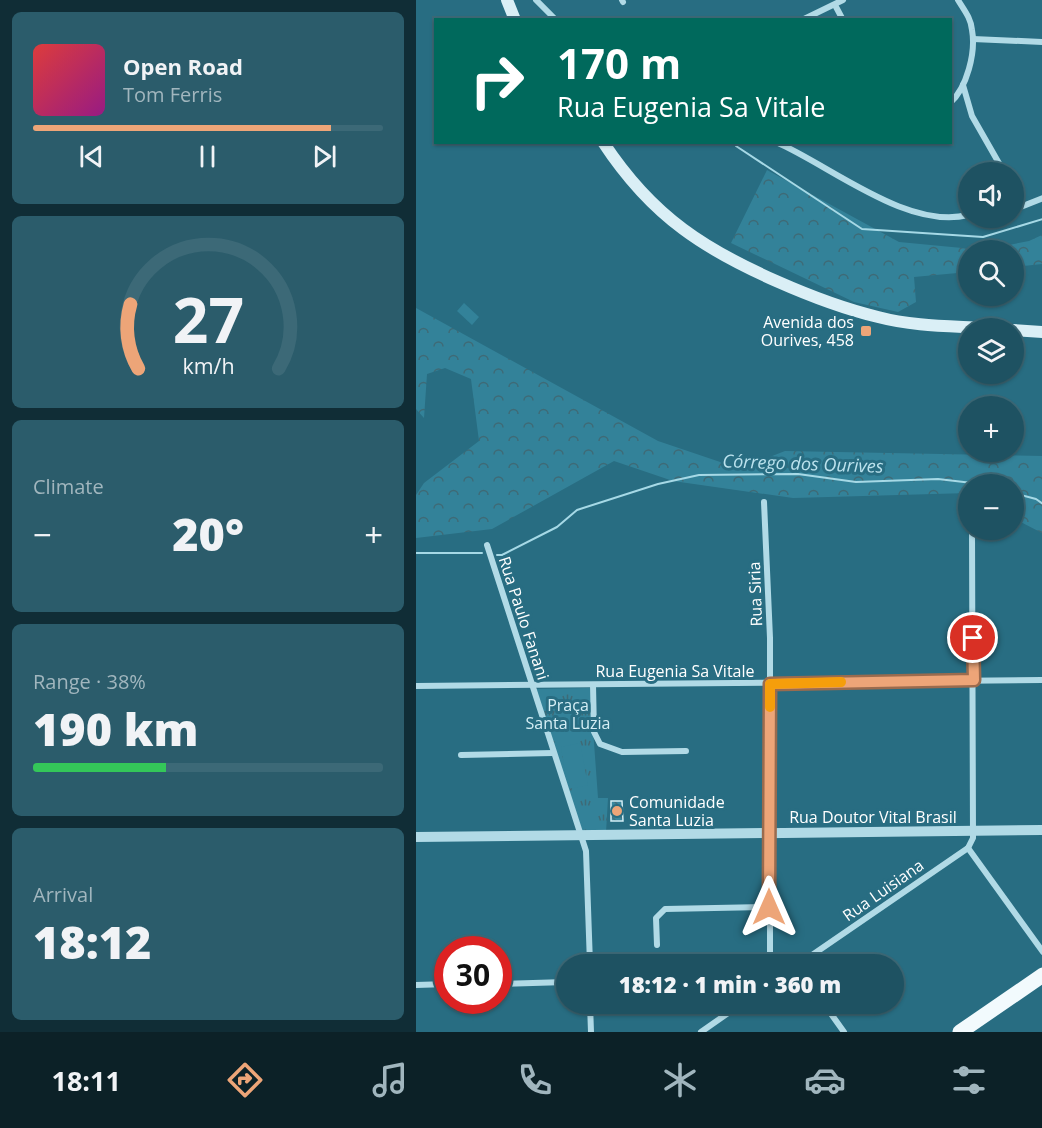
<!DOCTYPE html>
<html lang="en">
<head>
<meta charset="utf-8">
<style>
  :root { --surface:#1e5262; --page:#2b5c6b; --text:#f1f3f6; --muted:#a1b6be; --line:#3c6977; --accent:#eda578 }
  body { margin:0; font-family:"Open Sans",sans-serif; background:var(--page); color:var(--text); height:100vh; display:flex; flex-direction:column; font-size:22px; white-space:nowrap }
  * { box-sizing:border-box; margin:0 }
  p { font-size:20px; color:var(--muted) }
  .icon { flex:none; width:33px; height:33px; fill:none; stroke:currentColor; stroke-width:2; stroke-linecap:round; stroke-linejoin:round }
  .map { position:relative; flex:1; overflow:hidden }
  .details { display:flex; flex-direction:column; gap:12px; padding:12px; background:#102d36; width:416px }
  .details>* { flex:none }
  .hud { position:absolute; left:18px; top:18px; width:518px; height:126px; border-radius:0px; box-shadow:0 2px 4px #0004,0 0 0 2px var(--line); background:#00695c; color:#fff; overflow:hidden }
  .tools { position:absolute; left:542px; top:162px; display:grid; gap:12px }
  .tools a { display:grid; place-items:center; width:66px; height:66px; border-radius:50%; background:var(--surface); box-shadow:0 2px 4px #0004,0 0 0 2px var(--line); font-size:30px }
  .speed { position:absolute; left:18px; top:936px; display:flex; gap:12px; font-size:30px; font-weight:700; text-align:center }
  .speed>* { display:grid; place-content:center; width:78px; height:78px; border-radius:50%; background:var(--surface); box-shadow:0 2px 4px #0004,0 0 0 2px var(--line); line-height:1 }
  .speed .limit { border:9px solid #d22; background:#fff; color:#111 }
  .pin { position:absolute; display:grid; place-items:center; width:51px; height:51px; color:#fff; margin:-26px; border:3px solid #fff; border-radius:50%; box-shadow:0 2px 6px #0007 }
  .me { position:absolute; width:66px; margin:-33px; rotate:0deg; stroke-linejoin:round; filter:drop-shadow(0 0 4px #0008) }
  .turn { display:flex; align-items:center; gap:21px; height:126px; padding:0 24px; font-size:27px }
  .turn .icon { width:78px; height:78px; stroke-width:2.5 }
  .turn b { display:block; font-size:42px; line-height:51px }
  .big { font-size:45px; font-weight:800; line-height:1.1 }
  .details .tile { flex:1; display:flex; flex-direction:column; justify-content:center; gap:9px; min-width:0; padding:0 21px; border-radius:9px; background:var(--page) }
  .details .dial { align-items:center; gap:0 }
  .dial svg { height:156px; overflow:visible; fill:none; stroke:var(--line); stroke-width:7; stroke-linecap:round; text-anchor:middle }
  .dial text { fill:var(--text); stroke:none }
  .song { display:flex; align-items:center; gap:18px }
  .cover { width:72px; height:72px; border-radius:9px; background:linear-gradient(135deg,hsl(0 70% 55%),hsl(310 70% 35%)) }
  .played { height:6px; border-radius:3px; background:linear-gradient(90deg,var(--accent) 85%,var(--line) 85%) }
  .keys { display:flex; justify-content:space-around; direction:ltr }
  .heat { display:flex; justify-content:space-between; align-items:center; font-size:33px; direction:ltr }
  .charge { height:9px; border-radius:4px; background:linear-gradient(90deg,#34c759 38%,var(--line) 0) }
  .trip { position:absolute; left:140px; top:954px; width:348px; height:60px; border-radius:30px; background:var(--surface); box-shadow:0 2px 4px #0004,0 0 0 2px var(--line); font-weight:800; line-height:60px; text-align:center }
  .tab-bar { display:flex; height:96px; justify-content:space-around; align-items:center; background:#0c2127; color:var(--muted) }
  .tab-bar .icon { width:42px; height:42px }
  .tab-bar .on { color:var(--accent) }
  .tab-bar b { font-size:27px; color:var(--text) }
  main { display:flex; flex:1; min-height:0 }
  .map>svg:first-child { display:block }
</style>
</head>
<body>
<main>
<section class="details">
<div class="tile">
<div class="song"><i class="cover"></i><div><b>Open Road</b><p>Tom Ferris</p></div></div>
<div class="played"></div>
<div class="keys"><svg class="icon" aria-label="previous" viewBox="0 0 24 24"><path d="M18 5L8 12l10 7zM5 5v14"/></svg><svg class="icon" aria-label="pause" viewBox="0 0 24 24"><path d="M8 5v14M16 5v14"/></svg><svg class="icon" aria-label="next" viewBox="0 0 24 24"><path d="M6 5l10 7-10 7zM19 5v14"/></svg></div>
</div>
<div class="tile dial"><svg viewBox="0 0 100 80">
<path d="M14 69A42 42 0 1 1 86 69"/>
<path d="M14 69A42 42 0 0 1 10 36" stroke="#eda578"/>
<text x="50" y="56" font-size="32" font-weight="700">27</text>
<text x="50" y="72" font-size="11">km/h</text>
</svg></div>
<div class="tile"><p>Climate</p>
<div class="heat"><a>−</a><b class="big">20°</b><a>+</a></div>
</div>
<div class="tile"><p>Range · 38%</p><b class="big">190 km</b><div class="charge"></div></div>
<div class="tile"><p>Arrival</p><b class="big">18:12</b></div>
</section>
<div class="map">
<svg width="627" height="1032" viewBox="0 0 627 1032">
  <defs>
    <pattern id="forest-crowns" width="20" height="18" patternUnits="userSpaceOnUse" patternTransform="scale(1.5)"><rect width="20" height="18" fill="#338299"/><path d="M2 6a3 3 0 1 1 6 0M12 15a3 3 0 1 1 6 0" fill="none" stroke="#3e6a76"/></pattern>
    <pattern id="park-tufts" width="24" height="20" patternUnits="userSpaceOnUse" patternTransform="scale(1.5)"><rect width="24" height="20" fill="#338299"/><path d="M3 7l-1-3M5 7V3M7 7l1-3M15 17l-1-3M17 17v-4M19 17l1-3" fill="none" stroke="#3e6a76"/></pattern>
    <pattern id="building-back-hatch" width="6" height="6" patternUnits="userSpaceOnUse" patternTransform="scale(1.5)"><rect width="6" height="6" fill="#39879e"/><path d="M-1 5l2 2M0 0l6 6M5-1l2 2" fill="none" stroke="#416f7d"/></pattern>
  </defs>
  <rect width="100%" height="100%" fill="#286d82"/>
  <g fill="url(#forest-crowns)">
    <path d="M351 170 483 242 567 250 613 241 626 235V264L597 267V250H552V272L498 277 500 302 482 312 438 302 315 243Z"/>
    <path d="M0 308 242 441 313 465 341 462 369 451 626 456V533L597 518V484H552V493L377 498 257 481 198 461 76 529 0 538V495L8 483 63 441 55 379 29 368 11 374 8 418 0 409Z"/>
  </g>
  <path fill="url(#park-tufts)" d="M174 688 182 798H192L190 832 167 833 119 689Z"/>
  <g fill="#338299">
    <path d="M48 303 63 317 56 325 41 311Z"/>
    <path d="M164 743 172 785 152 789 145 747Z"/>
  </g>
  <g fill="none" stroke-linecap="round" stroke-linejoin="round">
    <g stroke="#a6d9e6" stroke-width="2">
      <path d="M320 146 446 229 567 237 627 219"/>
      <path d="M597 493 620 499 627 504"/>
      <path d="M0 553H66"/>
      <path d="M81 555H86L141 527 161 510 242 484 283 475 382 474 440 482 522 479 565 484"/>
    </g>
  </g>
  <path fill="url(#building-back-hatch)" stroke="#d4eef5" stroke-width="1.5" d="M195 801H206L207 821H195Z"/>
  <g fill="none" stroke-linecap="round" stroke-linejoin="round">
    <g stroke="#b1dae6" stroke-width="6">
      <path d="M120 0 140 20"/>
      <path d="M206 0 207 2"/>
      <path d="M419 5 427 20"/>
      <path d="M386 20 427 0"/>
      <path d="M557 39 627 42"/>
      <path d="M547 85 556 116 588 172"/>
      <path d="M534 103C551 88 560 52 556 30 555 18 548 10 542 0"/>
      <path d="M360 142C415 166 491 230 552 215"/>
      <path d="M597 188 604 199"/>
      <path d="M597 210 627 198"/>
      <path d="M348 502 354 638V964"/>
      <path d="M71 545 170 851 174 964"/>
      <path d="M177 685 178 732 184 744 206 752 270 751"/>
      <path d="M0 686 627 680"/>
      <path d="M45 755 137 753"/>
      <path d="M552 848 627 952"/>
      <path d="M241 945 240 918 249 909 353 907"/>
      <path d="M383 964 552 848 557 838 556 530"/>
      <path d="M82 984 150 982"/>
      <path d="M0 985 32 984"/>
      <path d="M174 1004 175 1032"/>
      <path d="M408 1004 428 1032"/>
      <path d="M285 1032 325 1004"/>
    </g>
    <path stroke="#b1dae6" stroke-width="10" d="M0 837 627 830"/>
    <g stroke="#daeff6" stroke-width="12">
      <path d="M91 0 99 20"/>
      <path d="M187 142C208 174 236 206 267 229 315 265 404 303 462 317 496 326 531 326 566 328"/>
      <path d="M597 330 627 332"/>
    </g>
    <path stroke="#f2fafd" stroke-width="15" d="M544 1032 627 975"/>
  </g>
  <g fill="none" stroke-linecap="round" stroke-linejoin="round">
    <defs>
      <path id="route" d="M353 907 354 684 558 680 557 638"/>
    </defs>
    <use href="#route" stroke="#9a6b4e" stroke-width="15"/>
    <use href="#route" stroke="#eda578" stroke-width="10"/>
    <path stroke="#f59e0b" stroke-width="10" d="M354 707V684L425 682"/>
  </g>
  <g fill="#eda578" stroke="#286d82" stroke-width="2">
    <rect x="444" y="325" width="12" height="12" rx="3"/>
    <circle cx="201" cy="811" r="6"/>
  </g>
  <g text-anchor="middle" stroke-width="6" stroke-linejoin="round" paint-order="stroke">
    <g font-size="16" fill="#fff" stroke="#286d82" text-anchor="end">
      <text x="438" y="328">Avenida dos<tspan x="438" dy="18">Ourives, 458</tspan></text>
      <text x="213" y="808" text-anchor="start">Comunidade<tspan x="213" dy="18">Santa Luzia</tspan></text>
    </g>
    <g font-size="16" fill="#fff" stroke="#286d82">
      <text transform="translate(339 594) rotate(-92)" y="6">Rua Siria</text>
      <text transform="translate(108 618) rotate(72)" y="6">Rua Paulo Fanani</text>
      <text x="259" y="677">Rua Eugenia Sa Vitale</text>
      <text x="457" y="823">Rua Doutor Vital Brasil</text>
      <text transform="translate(467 890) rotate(-35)" y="6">Rua Luisiana</text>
    </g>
    <g font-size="16" fill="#d4eef5" stroke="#286d82">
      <text x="152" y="711">Praça<tspan x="152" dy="18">Santa Luzia</tspan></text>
    </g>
    <g font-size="18" font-style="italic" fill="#bce3ee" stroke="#286d82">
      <text transform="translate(387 464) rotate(2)" y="6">Córrego dos Ourives</text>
    </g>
  </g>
</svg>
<div class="tools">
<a><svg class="icon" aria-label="sound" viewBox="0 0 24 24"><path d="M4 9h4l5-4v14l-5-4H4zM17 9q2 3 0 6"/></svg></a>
<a><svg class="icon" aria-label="search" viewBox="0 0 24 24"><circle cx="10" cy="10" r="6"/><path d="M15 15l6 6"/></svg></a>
<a><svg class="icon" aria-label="layers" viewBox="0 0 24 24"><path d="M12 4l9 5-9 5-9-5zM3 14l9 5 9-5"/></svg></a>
<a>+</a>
<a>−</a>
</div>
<div class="speed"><div class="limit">30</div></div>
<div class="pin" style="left:557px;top:638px;background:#d93025"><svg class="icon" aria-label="arrive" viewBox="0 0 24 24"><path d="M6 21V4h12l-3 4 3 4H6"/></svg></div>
<svg class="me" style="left:353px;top:907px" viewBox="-20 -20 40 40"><path d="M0-17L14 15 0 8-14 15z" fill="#eda578" stroke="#fff" stroke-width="4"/></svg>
<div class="trip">18:12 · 1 min · 360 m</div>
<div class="hud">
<div class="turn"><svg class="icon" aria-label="right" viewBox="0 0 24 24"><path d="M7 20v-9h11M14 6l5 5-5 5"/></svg><div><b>170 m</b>Rua Eugenia Sa Vitale</div></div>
</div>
</div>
</main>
<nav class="tab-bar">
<b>18:11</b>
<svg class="icon on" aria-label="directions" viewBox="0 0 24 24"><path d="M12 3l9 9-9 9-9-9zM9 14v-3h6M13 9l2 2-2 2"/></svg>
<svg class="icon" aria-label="music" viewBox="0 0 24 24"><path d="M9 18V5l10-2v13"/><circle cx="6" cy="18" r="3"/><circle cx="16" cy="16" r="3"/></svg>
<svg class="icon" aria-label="phone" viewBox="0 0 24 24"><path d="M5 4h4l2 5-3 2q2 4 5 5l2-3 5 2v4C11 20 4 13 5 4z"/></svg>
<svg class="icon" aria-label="climate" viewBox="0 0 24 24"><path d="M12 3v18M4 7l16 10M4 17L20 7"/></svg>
<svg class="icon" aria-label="car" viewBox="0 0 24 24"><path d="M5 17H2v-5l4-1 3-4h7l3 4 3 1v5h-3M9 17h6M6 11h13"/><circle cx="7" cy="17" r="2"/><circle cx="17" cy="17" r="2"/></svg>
<svg class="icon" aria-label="filters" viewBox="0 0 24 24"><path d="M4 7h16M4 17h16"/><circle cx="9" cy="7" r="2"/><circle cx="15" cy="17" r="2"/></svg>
</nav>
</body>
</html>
